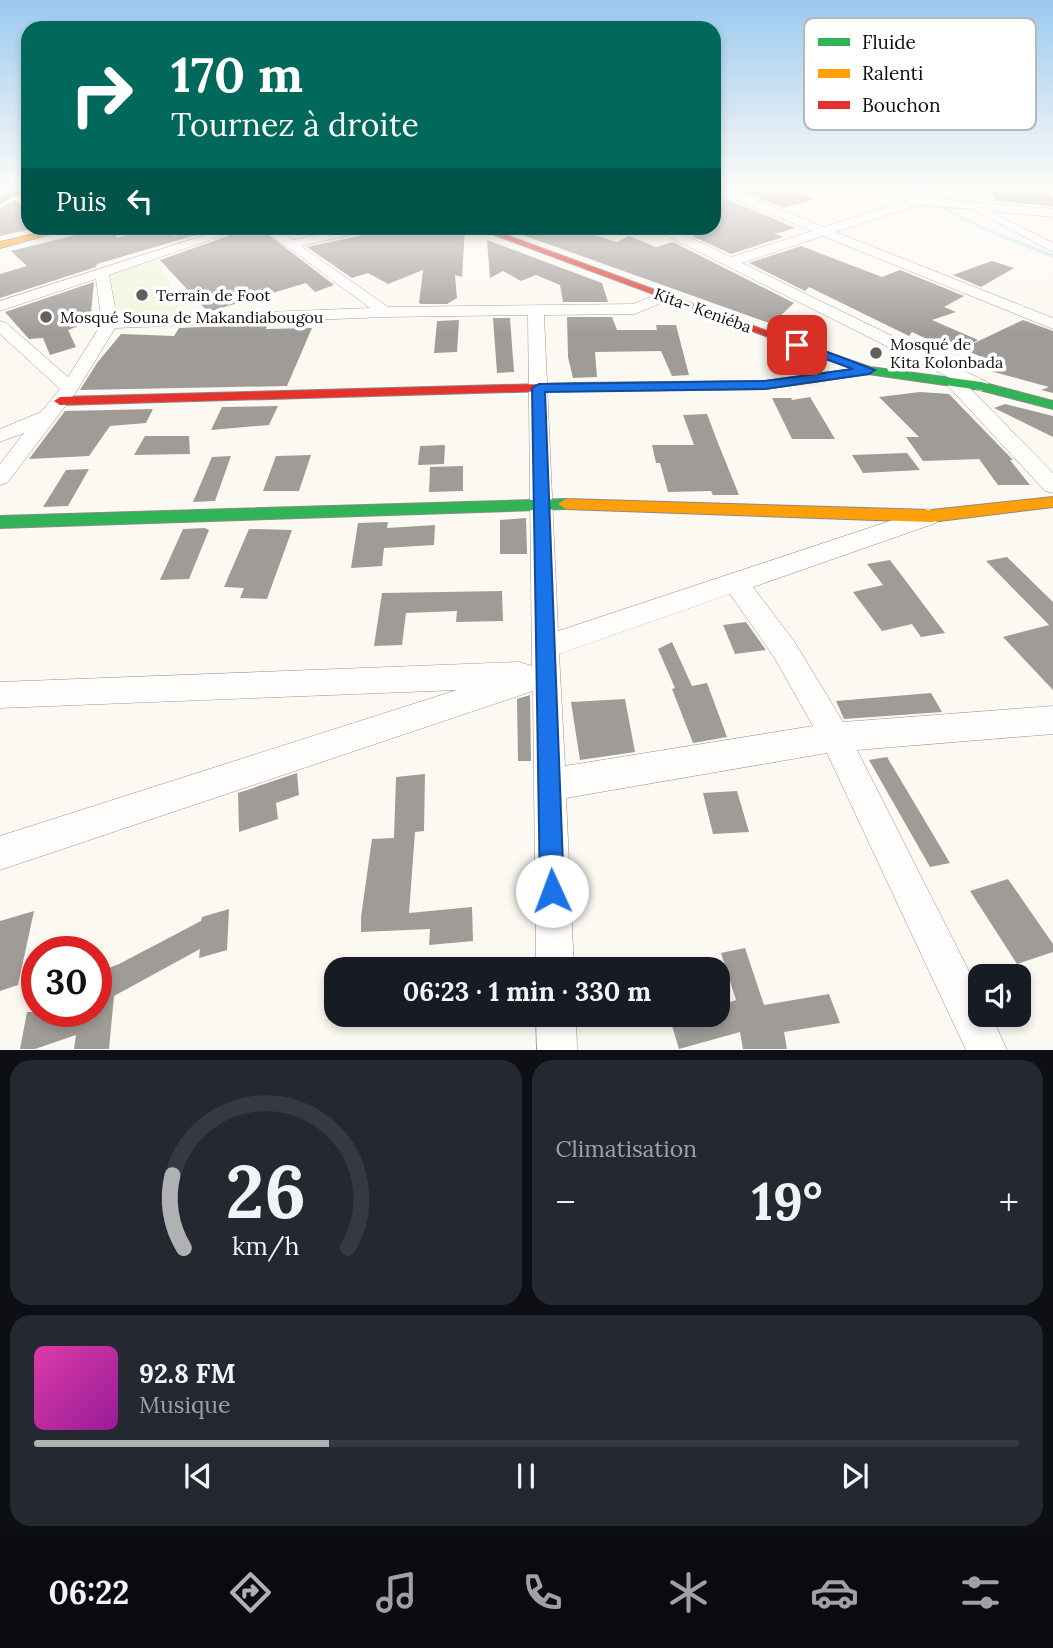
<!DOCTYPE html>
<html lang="fr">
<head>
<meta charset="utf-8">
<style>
  :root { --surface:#171b24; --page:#242831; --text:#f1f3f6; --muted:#9ea1a6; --line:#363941; --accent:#b0b1b2 }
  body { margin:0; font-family:Lora,serif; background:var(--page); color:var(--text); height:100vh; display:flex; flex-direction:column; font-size:26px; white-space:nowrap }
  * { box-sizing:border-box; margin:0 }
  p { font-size:23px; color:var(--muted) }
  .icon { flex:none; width:38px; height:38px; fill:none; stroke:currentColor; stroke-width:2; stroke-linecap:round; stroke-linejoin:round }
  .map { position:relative; height:1050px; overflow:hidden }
  .panel { display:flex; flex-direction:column; gap:10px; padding:10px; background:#0d0f14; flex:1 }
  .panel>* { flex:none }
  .banner { position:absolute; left:21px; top:21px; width:700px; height:214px; border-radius:21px; box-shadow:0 4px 10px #0003; background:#00695c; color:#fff; overflow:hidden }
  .controls { position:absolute; left:968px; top:964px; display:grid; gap:14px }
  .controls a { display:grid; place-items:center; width:63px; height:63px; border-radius:14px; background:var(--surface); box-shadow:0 4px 10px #0003; font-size:35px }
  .speed { position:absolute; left:21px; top:936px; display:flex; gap:14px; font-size:35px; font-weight:700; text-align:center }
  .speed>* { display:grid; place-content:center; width:91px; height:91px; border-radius:50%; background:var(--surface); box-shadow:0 4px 10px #0003; line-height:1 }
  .speed .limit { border:10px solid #d22; background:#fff; color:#111 }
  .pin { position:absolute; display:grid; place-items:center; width:60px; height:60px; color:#fff; margin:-30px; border-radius:14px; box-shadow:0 4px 10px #0006 }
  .me { position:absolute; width:77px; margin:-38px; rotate:358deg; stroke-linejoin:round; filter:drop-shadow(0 0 5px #0008) }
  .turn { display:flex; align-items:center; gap:24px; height:147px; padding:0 35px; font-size:32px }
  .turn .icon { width:91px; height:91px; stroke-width:2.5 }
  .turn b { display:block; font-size:49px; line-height:60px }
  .then { display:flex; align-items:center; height:66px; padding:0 35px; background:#0003; gap:14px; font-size:26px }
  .big { font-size:52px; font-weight:700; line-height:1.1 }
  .panel .tile { flex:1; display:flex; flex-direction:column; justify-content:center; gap:10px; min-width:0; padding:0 24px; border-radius:21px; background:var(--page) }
  .panel .dial { align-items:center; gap:0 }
  .dial svg { height:182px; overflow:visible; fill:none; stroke:var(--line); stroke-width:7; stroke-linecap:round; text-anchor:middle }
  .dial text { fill:var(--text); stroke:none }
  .song { display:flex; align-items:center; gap:21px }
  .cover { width:84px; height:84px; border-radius:10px; background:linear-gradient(135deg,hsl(320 70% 55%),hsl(300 70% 35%)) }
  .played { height:7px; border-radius:4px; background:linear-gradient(90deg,var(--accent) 30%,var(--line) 30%) }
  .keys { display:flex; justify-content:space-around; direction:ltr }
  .heat { display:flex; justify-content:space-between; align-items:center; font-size:38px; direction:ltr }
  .panel .tiles { flex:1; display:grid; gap:10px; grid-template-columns:1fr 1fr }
  .tile:last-child { grid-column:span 2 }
  .trip { position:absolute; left:324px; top:957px; width:406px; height:70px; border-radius:21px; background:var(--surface); box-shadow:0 4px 10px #0003; font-weight:700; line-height:70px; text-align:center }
  .dock { display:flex; height:112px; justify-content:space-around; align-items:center; background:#090b0e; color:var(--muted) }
  .dock .icon { width:49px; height:49px }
  .dock .current { color:var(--accent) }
  .dock b { font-size:32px; color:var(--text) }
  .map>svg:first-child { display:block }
</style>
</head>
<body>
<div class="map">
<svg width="1053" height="1050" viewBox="0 0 1053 1050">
  <rect width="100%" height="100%" fill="#fcf9f2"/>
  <path fill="#eff5dc" d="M158 260 186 317 113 322 106 274Z"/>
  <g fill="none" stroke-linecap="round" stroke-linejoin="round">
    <path stroke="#c9e8f6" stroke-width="3.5" d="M922 187C936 215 1022 243 1053 256"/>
  </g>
  <g fill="#9f9c98">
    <path d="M741 187 753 192 768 187 788 189 815 199 784 208 732 188Z"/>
    <path d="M985 187 1046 190 1053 198V206L996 201Z"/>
    <path d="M714 194 765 215 795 228 775 234 783 237 731 254 692 236 714 228Z"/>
    <path d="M15 201 28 208V228H37L0 236V208Z"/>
    <path d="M81 228H115L117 238 155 228 175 236 202 228H220L97 264 96 267 0 298V274L27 266 11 251 76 235Z"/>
    <path d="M247 228H260L334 285 315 292 306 283 208 312 160 260 245 230Z"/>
    <path d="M372 228H465L462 277 455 275 457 298 447 304H421L419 303 423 270 388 284 368 273 352 278 307 247 368 234Z"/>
    <path d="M503 228H570L617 242 629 236 656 247 673 242 794 303 772 324Z"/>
    <path d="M487 240 602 283 608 302H563L560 285 536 275 521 281 503 271 490 278Z"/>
    <path d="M801 246 882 277 900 270 964 296 944 307 956 312 932 320 978 340 964 348 1023 320 1053 331V393L1041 390 1049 387 990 371 991 361 963 349 957 353 912 332 909 336 809 287 805 291 749 263Z"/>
    <path d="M992 261 1014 268 981 287 953 275Z"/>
    <path d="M94 282 90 322 68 330 76 347 50 355 43 338 29 339 5 312Z"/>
    <path d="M567 317H612L617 330H657L656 325H676L689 375 672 376 661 351 595 352 597 377 573 378 568 357Z"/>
    <path d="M493 318H510L514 372 497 373Z"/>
    <path d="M459 320 457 352 434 353 437 321Z"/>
    <path d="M268 324 266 329 312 328 287 386 80 390 97 363 121 334 174 336 179 328Z"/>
    <path d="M920 392 949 394 1013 460H1010L1030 485H998L979 459 923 461 906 437H919L879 397Z"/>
    <path d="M810 397 835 439H792L772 398H791L792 400Z"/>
    <path d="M1005 404 1053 416V437L994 408Z"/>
    <path d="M278 406 269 425 211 430 222 407Z"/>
    <path d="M153 409 146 423 110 426 89 456 29 459 65 411Z"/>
    <path d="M707 414 718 443 739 495H713L711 491 668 492 660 463H656L652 445H694L683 415Z"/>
    <path d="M145 436H189L190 454 134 455Z"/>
    <path d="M445 445 444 464 418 465 420 446Z"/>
    <path d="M907 453 920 470 863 473 852 455Z"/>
    <path d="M311 455 299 491H263L276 456Z"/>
    <path d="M231 456 215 501 193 502 212 457Z"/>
    <path d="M463 466V491L429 492 430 467Z"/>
    <path d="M89 469 68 506 43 507 66 470Z"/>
    <path d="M526 518 527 554H500V520Z"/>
    <path d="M388 522 387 528 435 525 434 545 384 548 382 566 351 568 358 523Z"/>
    <path d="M205 528 209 530 189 579 160 580 183 529Z"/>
    <path d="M249 529 292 530 267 599 240 598 244 588 224 587Z"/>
    <path d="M1007 557 1053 602V690L1003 637 1049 625 986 561Z"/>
    <path d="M890 560 945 633 921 637 912 624 882 631 853 592 883 585 867 564Z"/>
    <path d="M502 591 503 621 456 622 457 611 406 613 402 645 374 646 382 593Z"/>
    <path d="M746 622 766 650 735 654 723 625Z"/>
    <path d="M672 642 692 686 707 683 727 737 693 743 672 689 675 688 658 649Z"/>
    <path d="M931 693 942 712 844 719 836 701Z"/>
    <path d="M530 695 531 761H518L517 699Z"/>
    <path d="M625 699 635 752 580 760 571 702Z"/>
    <path d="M887 757 950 863 930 867 869 760Z"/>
    <path d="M297 773 299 795 276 803 278 819 239 832 238 793Z"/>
    <path d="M425 774 424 831 415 832 409 913 472 907 473 941 429 945 430 929 361 932V917L372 839 394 838 396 777Z"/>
    <path d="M737 791 749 832 713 834 703 793Z"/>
    <path d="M1008 879 1053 944V952L1017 964 970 891Z"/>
    <path d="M229 909 227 950 199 958 200 949 114 996 109 1049H74L76 1035 35 1049H20L27 1012H96V973L119 964 201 921 202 917Z"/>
    <path d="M34 911 18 985 0 991V921Z"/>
    <path d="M745 948 764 1005 829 994 840 1023 784 1032 787 1049H743L740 1032 679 1049 670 1019 685 1015H718V1006L736 1000 721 953Z"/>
  </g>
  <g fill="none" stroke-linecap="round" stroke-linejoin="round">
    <defs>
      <g id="street">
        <path d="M0 187H24L0 192Z"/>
        <path d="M714 187H723L824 227 886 207 835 187H850L898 203 916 197 1053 209V217L989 211 1053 243V252L972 209 917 205 836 232 1053 318V329L823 236 742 263 987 382 990 386 987 390 981 391 969 387 1053 473V493L1045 491 948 386 945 382 950 378 657 231 655 228H670L731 257 812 231 714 191Z"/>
        <path d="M227 228H244L109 275 117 318 370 308 262 228H276L293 240 348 228H369L367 231 301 246 388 307 633 304 661 293H671L673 296 671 299 635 314 544 315 558 631 920 511 928 509 936 511 939 517 936 523 753 587 794 641 843 722 1053 706V734L857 750 980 993V1015H991L1007 1050H966L827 753 566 798 574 970H536L533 691 0 870V836L457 690 0 708V682L519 662 532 666 528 315 385 317 115 328 76 392 7 483 0 485V464L24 433 0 442V429L41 412 60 389 0 334V321L6 323 68 377 102 323 96 279 0 311V301ZM730 594 774 657 813 726 565 766 559 654Z"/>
        <path d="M536 1015H576L577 1050H537Z"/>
      </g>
      <g id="fast">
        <path d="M20 187 28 188 0 203V198Z"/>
        <path d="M818 349 870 367 981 382 1053 401V409L980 390 868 374 765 389 578 391 572 387 578 383 765 381 853 369 814 354 812 352Z"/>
        <path d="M566 499 574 504 566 509 0 528V516Z"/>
      </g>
      <g id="slow">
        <path d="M59 228H72L0 248V242Z"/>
        <path d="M1053 497V507L931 522 566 509 558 504 566 499 931 510Z"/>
      </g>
      <g id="jam">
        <path d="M476 228H487L824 352 818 355 814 354Z"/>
        <path d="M578 383 582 384V390L60 405 54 401 60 397Z"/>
      </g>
    </defs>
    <use href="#street" stroke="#959491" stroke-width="1"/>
    <use href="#fast" stroke="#8c8a87" stroke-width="2"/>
    <use href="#slow" stroke="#8c8a87" stroke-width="2"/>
    <use href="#jam" stroke="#8c8a87" stroke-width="2"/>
    <use href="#street" fill="#fffefd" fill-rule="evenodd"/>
    <use href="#fast" fill="#30b455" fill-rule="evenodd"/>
    <use href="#slow" fill="#ff9f0a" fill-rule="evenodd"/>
    <use href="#jam" fill="#e5322d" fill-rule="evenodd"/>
  </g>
  <linearGradient id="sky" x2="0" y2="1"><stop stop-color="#9bc9ee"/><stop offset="0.56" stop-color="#fefcf9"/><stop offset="1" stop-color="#fefcf9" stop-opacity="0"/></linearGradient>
  <rect width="1053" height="334" fill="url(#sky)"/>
  <path fill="#1a73e8" stroke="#114b97" stroke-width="2" d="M793 342H801L875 370 869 374 765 389 545 392 564 891 561 899 552 903 543 899 540 891 532 388 539 384 765 381 853 369 793 347Z"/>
  <g fill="#61605e" stroke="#fff" stroke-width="2.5">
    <circle cx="142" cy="295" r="7"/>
    <circle cx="46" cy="317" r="7"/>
    <circle cx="876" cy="353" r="7"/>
  </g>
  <g text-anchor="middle" stroke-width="7" stroke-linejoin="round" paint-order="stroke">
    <g font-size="16" fill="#0e0e0e" stroke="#fff" text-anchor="start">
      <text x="156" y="301">Terrain de Foot</text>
      <text x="60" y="323">Mosqué Souna de Makandiabougou</text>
      <text x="890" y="350">Mosqué de<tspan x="890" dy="18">Kita Kolonbada</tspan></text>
    </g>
    <g font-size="16" fill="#0e0e0e" stroke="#fff">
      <text transform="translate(703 310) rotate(20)" y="6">Kita- Keniéba</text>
    </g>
  </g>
  <rect x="804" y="18" width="232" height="112" rx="10" fill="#fff" stroke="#b7b7b7" stroke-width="2"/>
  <rect x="818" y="38" width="32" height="8" fill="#30b455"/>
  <rect x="818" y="69" width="32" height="9" fill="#ff9f0a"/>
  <rect x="818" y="101" width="32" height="8" fill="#e5322d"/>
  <g font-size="19" fill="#0e0e0e">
    <text x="862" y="49">Fluide</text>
    <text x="862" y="80">Ralenti</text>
    <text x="862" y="112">Bouchon</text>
  </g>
</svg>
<div class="controls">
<a><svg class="icon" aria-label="sound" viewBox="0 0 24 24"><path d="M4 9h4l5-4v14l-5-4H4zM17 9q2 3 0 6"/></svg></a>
</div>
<div class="speed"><div class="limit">30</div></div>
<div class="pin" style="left:797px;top:345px;background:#d93025"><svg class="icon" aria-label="arrive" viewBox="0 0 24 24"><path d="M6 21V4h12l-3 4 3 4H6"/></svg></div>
<svg class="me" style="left:552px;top:891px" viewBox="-20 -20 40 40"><circle r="19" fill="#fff"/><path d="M0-13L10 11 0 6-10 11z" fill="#1a73e8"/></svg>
<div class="trip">06:23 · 1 min · 330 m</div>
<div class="banner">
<div class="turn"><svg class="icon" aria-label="right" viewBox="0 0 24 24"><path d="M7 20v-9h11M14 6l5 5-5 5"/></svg><div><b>170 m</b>Tournez à droite</div></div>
<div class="then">Puis<svg class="icon" aria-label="left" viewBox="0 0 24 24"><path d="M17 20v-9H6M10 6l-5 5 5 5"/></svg></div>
</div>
</div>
<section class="panel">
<div class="tiles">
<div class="tile dial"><svg viewBox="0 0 100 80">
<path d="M14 69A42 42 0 1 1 86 69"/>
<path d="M14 69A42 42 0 0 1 9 37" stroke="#b0b1b2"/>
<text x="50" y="56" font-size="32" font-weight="700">26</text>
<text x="50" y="72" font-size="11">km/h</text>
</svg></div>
<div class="tile"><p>Climatisation</p>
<div class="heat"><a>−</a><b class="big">19°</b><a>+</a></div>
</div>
<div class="tile">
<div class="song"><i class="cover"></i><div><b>92.8 FM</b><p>Musique</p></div></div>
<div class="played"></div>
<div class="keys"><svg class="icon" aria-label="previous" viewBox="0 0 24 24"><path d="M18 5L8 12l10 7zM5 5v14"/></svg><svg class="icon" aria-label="pause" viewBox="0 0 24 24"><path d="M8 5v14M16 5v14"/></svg><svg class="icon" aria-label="next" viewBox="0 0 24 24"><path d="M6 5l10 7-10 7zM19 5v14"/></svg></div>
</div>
</div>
</section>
<nav class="dock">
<b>06:22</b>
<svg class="icon current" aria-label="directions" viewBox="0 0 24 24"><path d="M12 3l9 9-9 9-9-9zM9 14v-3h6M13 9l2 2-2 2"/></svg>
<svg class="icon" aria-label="music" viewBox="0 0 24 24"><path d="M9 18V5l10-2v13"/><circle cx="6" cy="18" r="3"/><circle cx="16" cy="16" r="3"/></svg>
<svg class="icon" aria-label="phone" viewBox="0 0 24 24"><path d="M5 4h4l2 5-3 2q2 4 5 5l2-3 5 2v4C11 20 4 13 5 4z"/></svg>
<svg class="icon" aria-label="climate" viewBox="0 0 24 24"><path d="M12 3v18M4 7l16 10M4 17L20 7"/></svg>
<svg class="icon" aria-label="car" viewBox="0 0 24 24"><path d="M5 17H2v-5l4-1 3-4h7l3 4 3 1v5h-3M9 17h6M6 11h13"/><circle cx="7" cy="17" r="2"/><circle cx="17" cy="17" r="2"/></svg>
<svg class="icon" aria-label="filters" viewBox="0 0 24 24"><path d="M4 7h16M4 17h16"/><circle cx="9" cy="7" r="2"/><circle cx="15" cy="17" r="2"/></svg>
</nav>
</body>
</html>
